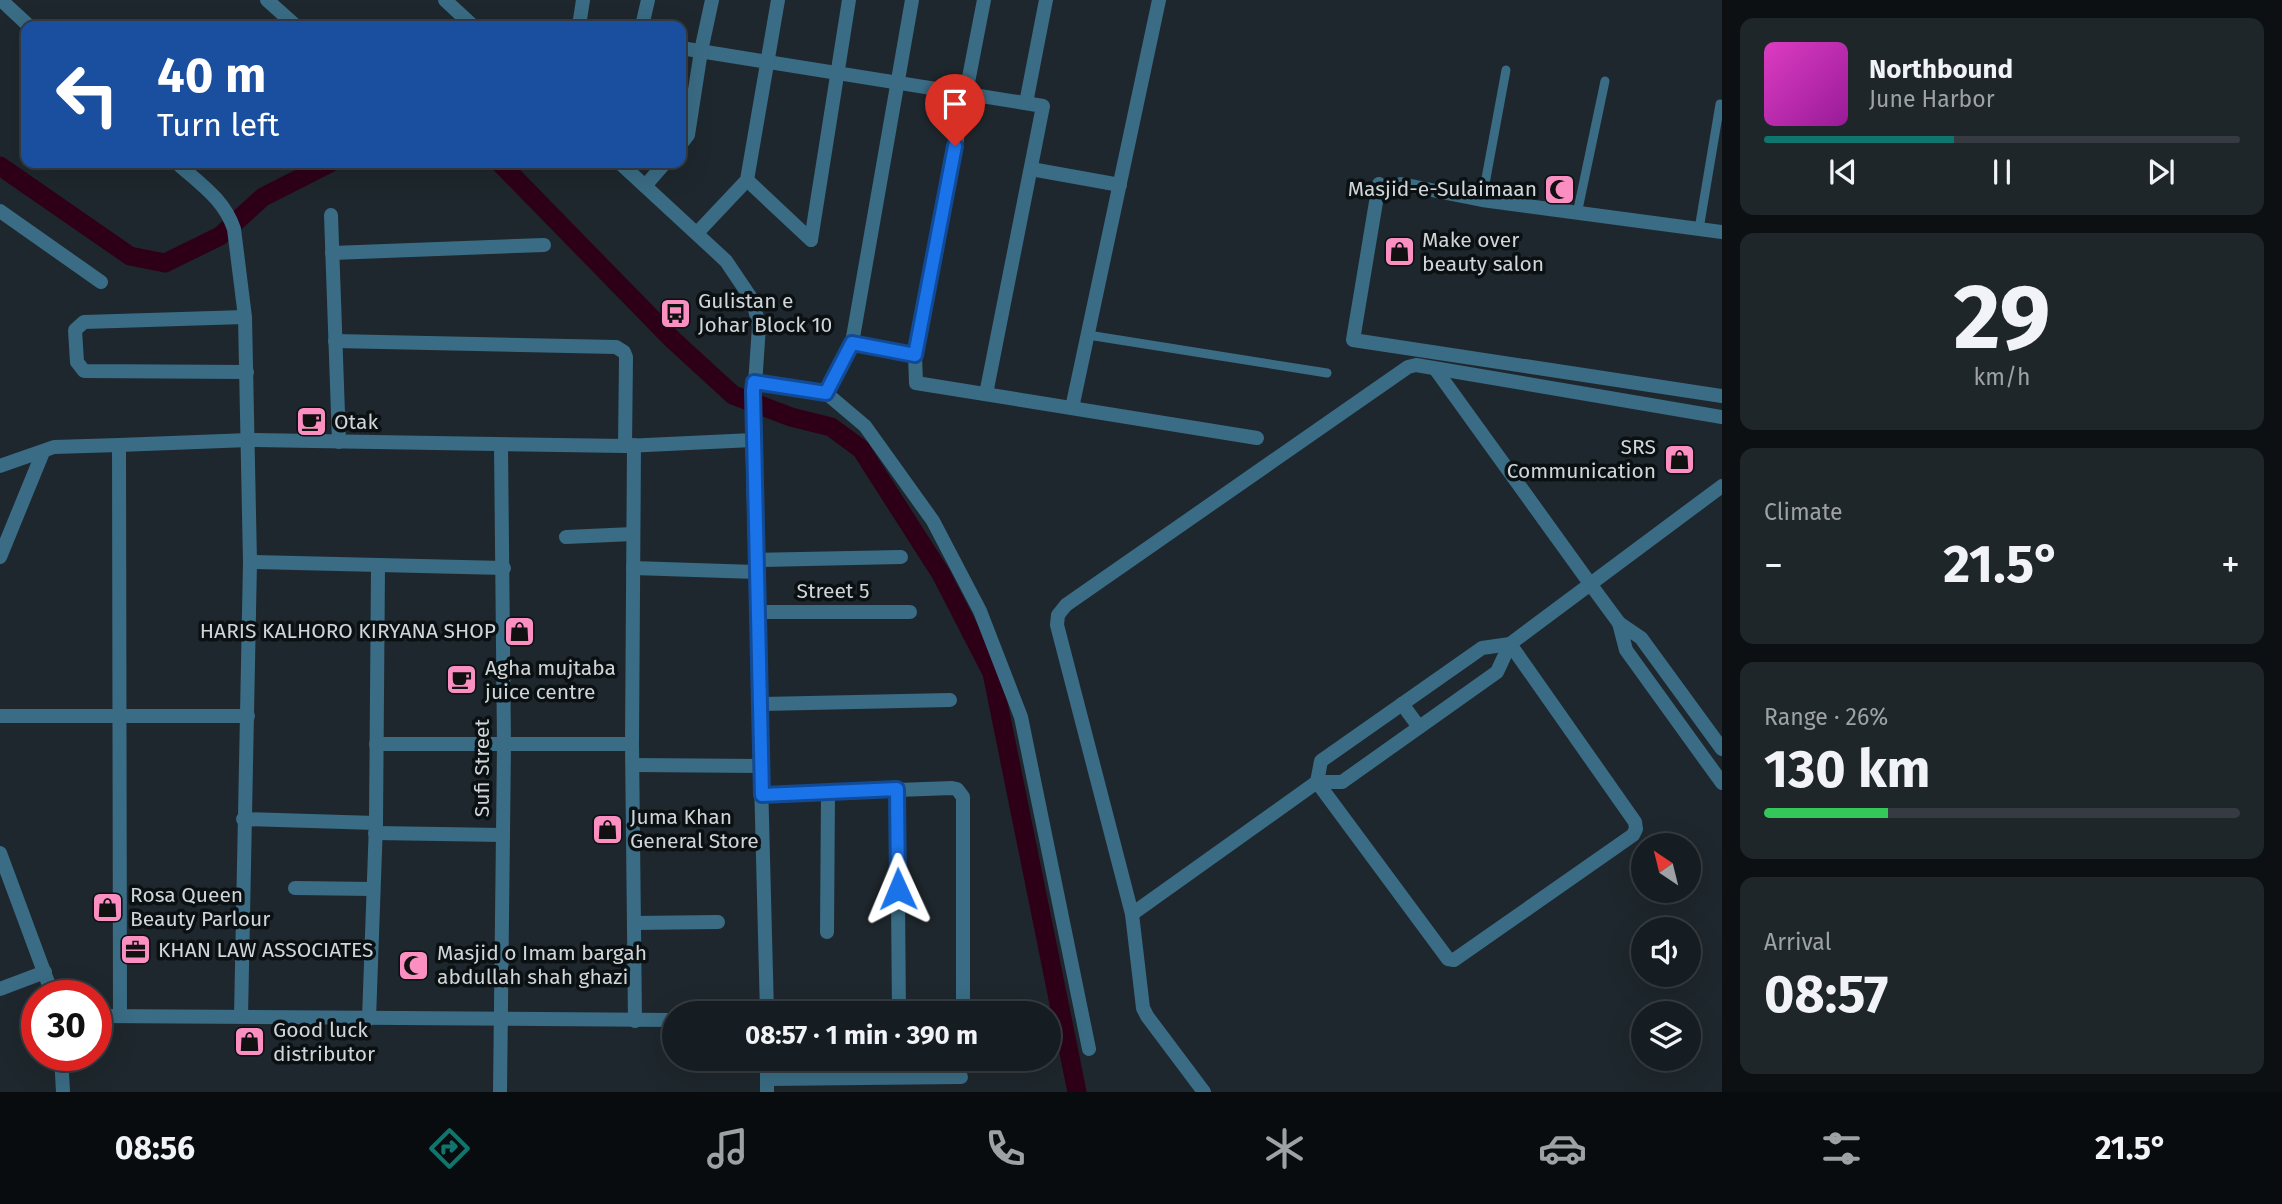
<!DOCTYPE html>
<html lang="en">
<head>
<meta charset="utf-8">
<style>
  :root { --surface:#161d22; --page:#1f262a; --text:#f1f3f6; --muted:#9ea2a5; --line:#353b40; --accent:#0f766e }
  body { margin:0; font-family:"Fira Sans",sans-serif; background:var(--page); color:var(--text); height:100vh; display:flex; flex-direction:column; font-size:26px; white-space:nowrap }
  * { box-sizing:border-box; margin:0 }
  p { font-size:23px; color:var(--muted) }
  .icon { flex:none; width:38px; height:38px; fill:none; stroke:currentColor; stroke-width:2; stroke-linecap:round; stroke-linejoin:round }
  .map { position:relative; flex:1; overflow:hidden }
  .sheet { display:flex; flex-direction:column; gap:18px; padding:18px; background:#0c1013; width:560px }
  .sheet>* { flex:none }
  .top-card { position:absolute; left:21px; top:21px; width:665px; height:147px; border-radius:14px; box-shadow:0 7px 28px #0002,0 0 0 2px var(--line); background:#1a4fa0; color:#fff; overflow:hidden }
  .needle { width:46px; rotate:325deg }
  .buttons { position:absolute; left:1631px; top:833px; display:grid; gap:14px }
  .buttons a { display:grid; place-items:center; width:70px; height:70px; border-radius:50%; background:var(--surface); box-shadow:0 7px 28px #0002,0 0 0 2px var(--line); font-size:35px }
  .speed { position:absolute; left:21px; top:980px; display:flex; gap:14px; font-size:35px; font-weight:700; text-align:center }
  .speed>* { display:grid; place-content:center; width:91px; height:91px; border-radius:50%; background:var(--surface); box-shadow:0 7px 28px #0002,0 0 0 2px var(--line); line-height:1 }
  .speed .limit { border:10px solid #d22; background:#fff; color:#111 }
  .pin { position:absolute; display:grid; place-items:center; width:60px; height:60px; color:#fff; margin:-72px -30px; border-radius:50% 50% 50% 0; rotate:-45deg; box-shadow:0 0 7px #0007 }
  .pin .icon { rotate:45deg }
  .me { position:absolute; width:77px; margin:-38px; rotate:359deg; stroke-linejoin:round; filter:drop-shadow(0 0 5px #0008) }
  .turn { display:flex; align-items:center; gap:24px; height:147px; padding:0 21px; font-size:32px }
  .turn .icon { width:91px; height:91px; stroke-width:2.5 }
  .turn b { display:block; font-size:49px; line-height:60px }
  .big { font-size:52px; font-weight:700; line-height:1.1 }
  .sheet .card { flex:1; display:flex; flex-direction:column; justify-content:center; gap:10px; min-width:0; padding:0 24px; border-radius:14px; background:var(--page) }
  .sheet .dial { align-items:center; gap:0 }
  .dial b { font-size:91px; line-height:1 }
  .song { display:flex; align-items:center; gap:21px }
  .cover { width:84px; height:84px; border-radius:10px; background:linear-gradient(135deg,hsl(310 70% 55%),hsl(300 70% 35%)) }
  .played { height:7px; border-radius:4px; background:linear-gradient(90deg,var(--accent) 40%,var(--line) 40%) }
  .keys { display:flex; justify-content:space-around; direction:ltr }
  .heat { display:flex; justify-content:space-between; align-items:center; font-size:38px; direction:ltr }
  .charge { height:10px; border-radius:5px; background:linear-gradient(90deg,#34c759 26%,var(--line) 0) }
  .trip { position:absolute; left:662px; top:1001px; width:399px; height:70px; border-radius:35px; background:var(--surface); box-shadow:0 7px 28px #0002,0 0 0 2px var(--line); font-weight:700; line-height:70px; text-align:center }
  .tabs { display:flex; height:112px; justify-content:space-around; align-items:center; background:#090c0e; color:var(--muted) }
  .tabs .icon { width:49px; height:49px }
  .tabs .selected { color:var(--accent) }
  .tabs b { font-size:32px; color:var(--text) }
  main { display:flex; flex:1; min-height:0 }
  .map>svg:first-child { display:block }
</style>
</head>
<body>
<main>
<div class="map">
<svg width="1722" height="1092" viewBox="0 0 1722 1092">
  <rect width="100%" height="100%" fill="#1e272d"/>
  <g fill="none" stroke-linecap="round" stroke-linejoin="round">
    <g stroke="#2e0018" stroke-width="19">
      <path d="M500 163 672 339 733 395 791 417 831 427 861 449 941 574 992 673 1077 1092"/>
      <path d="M0 166 130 256 165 263 220 236 263 197 330 163"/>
    </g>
    <g stroke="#3a6c85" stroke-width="9">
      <path d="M1482 200 1506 70"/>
      <path d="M1577 214 1605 81"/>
      <path d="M1699 229 1720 104"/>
      <path d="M1088 335 1327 373"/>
    </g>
    <g stroke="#3a6c85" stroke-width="14">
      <path d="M1 0 29 26"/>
      <path d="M267 0 296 26"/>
      <path d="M445 0 473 26"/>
      <path d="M579 26 583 0"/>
      <path d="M642 26 648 0"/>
      <path d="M681 48 1043 106 986 394"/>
      <path d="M1026 103 1046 0"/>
      <path d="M681 144 688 135 701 51 712 0"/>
      <path d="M177 163C200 184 224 199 234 229L245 317 250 562 241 1017"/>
      <path d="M620 163 726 261 753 301 759 326 752 429 767 1013"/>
      <path d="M1031 169 1120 185"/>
      <path d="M747 180 811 240"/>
      <path d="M1379 184 1353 340 1722 396"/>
      <path d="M1401 184 1482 200 1722 232"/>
      <path d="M645 186 665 163"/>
      <path d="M0 211 101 282"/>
      <path d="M331 215 339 442"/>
      <path d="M697 233 747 180 778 0"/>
      <path d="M811 240 849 0"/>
      <path d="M332 253 544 245"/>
      <path d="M245 317 84 322 75 330 77 362 84 371 247 372"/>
      <path d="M335 341 616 347 624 352 626 357 625 446"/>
      <path d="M852 343 912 0"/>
      <path d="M915 355 984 0"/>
      <path d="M1436 370 1591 585 1619 623 1641 638 1722 749"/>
      <path d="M754 382 826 393 852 343 915 355 916 383 1257 438"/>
      <path d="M826 393 865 426 933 521 980 611 1021 717 1089 1049"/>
      <path d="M1072 408 1159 0"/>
      <path d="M119 445 120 1016"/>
      <path d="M634 445 632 744 635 1021"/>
      <path d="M0 466 54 447 119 445 249 440 625 446 753 440"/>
      <path d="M566 537 633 534"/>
      <path d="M0 557 43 452"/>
      <path d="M756 560 901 557"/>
      <path d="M250 562 504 568"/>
      <path d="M633 568 756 572"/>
      <path d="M757 612H910"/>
      <path d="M1619 623 1626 650 1722 783"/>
      <path d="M759 704 950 700"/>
      <path d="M1402 704 1419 727"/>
      <path d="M0 716H248"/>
      <path d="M376 744H632"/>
      <path d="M633 765 761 766"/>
      <path d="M1317 782 1448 959 1454 960 1633 835 1636 829 1635 822 1510 644"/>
      <path d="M1317 782 1321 761 1482 648 1510 644 1722 486"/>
      <path d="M897 789 899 1013"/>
      <path d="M762 795 952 788 957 789 963 797V1004L957 1013"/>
      <path d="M243 819 376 823"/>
      <path d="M375 833 503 835"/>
      <path d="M0 853 53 996"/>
      <path d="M295 888 373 889"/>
      <path d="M1132 914 1317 782H1342L1497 672 1510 644"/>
      <path d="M634 923 718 922"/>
      <path d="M827 932 828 792"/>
      <path d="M0 989 45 972"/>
      <path d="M96 1016 674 1020"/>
      <path d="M369 1019 376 823 378 567"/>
      <path d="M61 1055 63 1092"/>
      <path d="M767 1079 961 1077"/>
      <path d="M500 1092 504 745 501 445"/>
      <path d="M767 1092V1059"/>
      <path d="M1204 1092 1147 1016 1143 1008 1132 914 1057 625 1058 615 1066 605 1408 367 1416 365 1722 417"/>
    </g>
  </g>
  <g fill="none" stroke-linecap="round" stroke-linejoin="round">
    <defs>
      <path id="route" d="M898 889 897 789 762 795 753 391 754 382 826 393 852 343 915 355 955 146"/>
    </defs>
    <use href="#route" stroke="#114b97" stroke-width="18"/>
    <use href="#route" stroke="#1a73e8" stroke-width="12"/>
  </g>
  <defs>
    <symbol id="mosque-square" viewBox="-11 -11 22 22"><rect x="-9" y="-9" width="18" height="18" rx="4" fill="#fc8fc1" stroke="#0b1012"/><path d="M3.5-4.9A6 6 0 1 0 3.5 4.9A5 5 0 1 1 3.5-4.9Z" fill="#111"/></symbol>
    <symbol id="shop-square" viewBox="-11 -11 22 22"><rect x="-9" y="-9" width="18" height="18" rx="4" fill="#fc8fc1" stroke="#0b1012"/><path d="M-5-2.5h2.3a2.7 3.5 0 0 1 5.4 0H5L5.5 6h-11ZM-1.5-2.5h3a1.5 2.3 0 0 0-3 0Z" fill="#111"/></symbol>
    <symbol id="bus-square" viewBox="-11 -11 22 22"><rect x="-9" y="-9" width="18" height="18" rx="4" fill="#fc8fc1" stroke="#0b1012"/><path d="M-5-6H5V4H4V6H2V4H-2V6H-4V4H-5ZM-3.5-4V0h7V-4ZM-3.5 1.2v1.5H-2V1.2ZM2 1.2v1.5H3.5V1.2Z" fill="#111"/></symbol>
    <symbol id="cafe-square" viewBox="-11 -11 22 22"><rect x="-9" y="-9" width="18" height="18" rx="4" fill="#fc8fc1" stroke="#0b1012"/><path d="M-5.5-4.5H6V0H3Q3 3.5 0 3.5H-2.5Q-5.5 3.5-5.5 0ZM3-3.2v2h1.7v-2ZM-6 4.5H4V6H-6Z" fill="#111"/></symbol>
    <symbol id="office-square" viewBox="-11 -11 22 22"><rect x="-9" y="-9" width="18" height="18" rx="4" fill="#fc8fc1" stroke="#0b1012"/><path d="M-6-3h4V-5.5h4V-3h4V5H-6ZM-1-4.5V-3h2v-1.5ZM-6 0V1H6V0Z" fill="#111"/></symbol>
  </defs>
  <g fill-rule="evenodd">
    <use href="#mosque-square" x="1542" y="172" width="35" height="35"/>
    <use href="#shop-square" x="1382" y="234" width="35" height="35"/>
    <use href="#bus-square" x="658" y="296" width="35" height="35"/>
    <use href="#cafe-square" x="294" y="404" width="35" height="35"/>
    <use href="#shop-square" x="1662" y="442" width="35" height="35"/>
    <use href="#shop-square" x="502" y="614" width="35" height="35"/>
    <use href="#cafe-square" x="444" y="662" width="35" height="35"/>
    <use href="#shop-square" x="590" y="812" width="35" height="35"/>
    <use href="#shop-square" x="90" y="890" width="35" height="35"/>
    <use href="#office-square" x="118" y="932" width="35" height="35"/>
    <use href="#mosque-square" x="396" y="948" width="35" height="35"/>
    <use href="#shop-square" x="232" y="1024" width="35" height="35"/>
  </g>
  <g text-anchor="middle" stroke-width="7" stroke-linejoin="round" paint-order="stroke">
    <g font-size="21" fill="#cfd5d8" stroke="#0b1012" text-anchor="start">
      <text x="1537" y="196" text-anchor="end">Masjid-e-Sulaimaan</text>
      <text x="1422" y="247">Make over<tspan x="1422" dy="24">beauty salon</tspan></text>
      <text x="698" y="308">Gulistan e<tspan x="698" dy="24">Johar Block 10</tspan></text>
      <text x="334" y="429">Otak</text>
      <text x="1656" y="454" text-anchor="end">SRS<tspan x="1656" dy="24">Communication</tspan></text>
      <text x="496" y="638" text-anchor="end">HARIS KALHORO KIRYANA SHOP</text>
      <text x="485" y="675">Agha mujtaba<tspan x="485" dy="24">juice centre</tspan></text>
      <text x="630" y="824">Juma Khan<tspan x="630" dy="24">General Store</tspan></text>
      <text x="130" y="902">Rosa Queen<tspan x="130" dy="24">Beauty Parlour</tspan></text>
      <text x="158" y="957">KHAN LAW ASSOCIATES</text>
      <text x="437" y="960">Masjid o Imam bargah<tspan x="437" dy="24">abdullah shah ghazi</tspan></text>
      <text x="273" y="1037">Good luck<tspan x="273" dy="24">distributor</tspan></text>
    </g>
    <g font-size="21" fill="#cfd5d8" stroke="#0b1012">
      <text x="833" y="598">Street 5</text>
      <text transform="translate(482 768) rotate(-90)" y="7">Sufi Street</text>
    </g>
  </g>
</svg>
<div class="buttons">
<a><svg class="needle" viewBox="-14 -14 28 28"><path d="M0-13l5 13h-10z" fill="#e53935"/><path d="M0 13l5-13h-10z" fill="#9ea2a5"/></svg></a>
<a><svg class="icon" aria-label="sound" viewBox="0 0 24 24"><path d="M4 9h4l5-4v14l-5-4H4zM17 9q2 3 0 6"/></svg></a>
<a><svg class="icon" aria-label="layers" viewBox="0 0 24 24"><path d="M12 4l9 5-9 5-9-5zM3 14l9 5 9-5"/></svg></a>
</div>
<div class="speed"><div class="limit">30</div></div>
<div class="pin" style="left:955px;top:146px;background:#d93025"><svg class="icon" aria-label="arrive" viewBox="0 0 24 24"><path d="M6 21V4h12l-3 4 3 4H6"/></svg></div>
<svg class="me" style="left:898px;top:889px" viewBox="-20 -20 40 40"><path d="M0-17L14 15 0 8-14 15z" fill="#1a73e8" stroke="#fff" stroke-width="4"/></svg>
<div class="trip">08:57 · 1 min · 390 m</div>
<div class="top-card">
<div class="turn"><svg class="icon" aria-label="left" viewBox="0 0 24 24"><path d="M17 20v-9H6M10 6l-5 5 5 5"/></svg><div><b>40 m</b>Turn left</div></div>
</div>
</div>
<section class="sheet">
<div class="card">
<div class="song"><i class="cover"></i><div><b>Northbound</b><p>June Harbor</p></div></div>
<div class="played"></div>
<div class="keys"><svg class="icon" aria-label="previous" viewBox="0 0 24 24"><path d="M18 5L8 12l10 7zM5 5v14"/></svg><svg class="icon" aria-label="pause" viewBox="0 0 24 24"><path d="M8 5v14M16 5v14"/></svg><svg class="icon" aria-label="next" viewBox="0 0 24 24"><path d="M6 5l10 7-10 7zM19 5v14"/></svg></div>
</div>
<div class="card dial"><b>29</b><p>km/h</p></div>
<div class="card"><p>Climate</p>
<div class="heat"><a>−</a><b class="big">21.5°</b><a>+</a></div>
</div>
<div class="card"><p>Range · 26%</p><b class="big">130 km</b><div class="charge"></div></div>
<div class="card"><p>Arrival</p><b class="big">08:57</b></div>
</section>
</main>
<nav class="tabs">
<b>08:56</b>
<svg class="icon selected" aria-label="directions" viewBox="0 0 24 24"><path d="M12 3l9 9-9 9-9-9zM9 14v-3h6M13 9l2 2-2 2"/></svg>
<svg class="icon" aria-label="music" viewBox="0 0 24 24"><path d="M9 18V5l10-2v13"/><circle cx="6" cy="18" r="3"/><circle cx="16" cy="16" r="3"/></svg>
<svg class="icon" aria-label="phone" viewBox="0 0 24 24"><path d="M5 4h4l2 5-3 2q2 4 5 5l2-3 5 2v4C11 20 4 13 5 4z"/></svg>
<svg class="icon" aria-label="climate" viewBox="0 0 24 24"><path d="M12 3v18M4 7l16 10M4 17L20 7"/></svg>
<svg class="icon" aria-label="car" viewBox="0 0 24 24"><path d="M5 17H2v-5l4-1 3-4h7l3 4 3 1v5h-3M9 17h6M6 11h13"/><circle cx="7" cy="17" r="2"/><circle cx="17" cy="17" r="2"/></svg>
<svg class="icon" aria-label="filters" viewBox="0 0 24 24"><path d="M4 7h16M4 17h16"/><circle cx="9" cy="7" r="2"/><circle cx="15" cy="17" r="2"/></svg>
<b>21.5°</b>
</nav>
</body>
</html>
